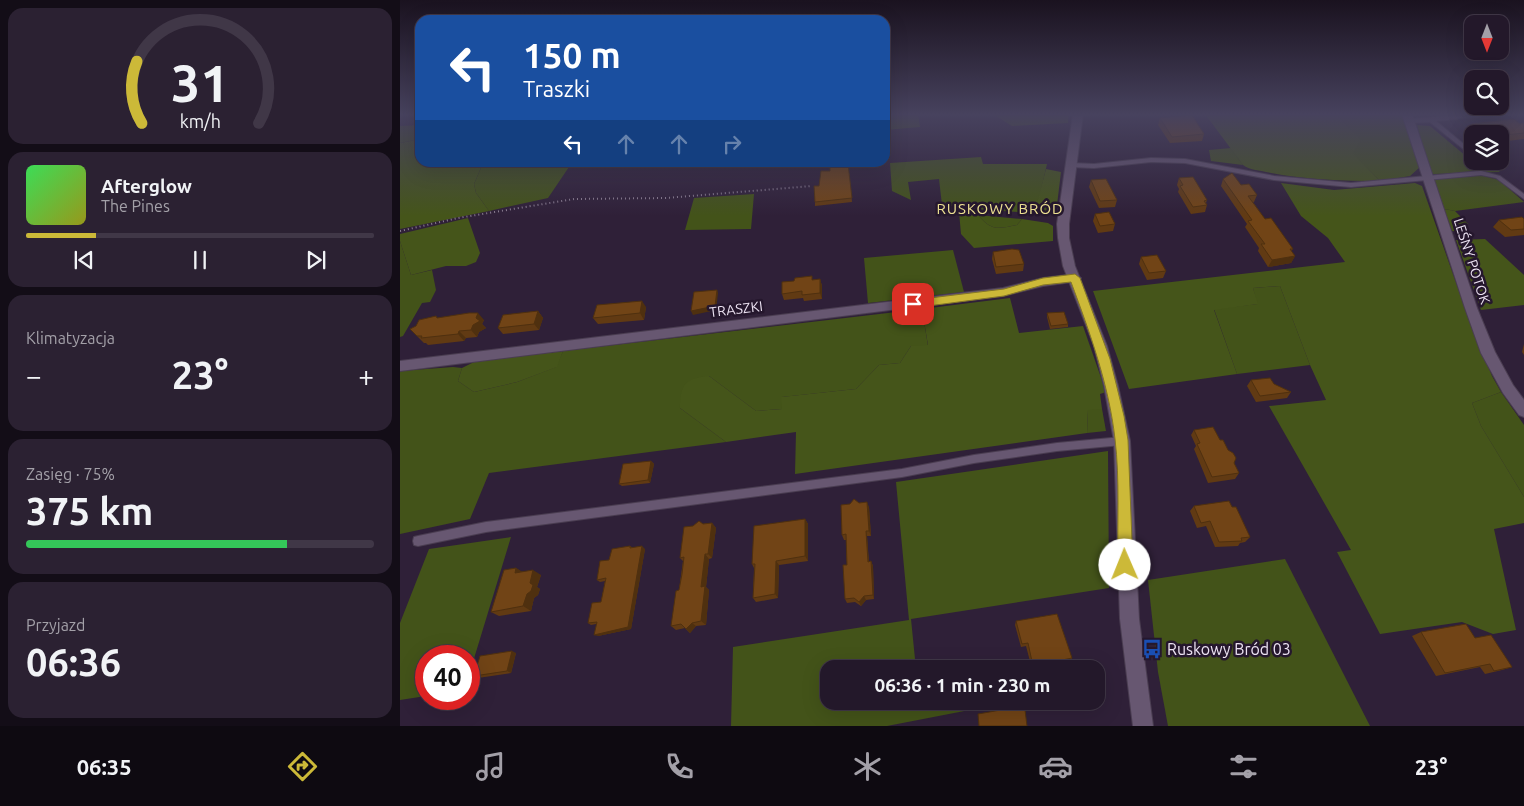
<!DOCTYPE html>
<html lang="pl">
<head>
<meta charset="utf-8">
<style>
  :root { --surface:#23182a; --page:#2b2132; --text:#f1f3f6; --muted:#a3a0a8; --line:#403747; --accent:#ccb938 }
  body { margin:0; font-family:Ubuntu,sans-serif; background:var(--page); color:var(--text); height:100vh; display:flex; flex-direction:column; font-size:19px; white-space:nowrap }
  * { box-sizing:border-box; margin:0 }
  p { font-size:16px; color:var(--muted) }
  .icon { flex:none; width:28px; height:28px; fill:none; stroke:currentColor; stroke-width:2; stroke-linecap:round; stroke-linejoin:round }
  .map { position:relative; flex:1; overflow:hidden }
  .drawer { display:flex; flex-direction:column; gap:8px; padding:8px; background:#130d17; width:400px }
  .drawer>* { flex:none }
  .top-card { position:absolute; left:15px; top:15px; width:475px; height:152px; border-radius:15px; box-shadow:0 5px 20px #0002,0 0 0 1px var(--line); background:#1a4fa0; color:#fff; overflow:hidden }
  .needle { width:32px; rotate:180deg }
  .tools { position:absolute; left:1064px; top:15px; display:grid; gap:10px }
  .tools a { display:grid; place-items:center; width:45px; height:45px; border-radius:10px; background:var(--surface); box-shadow:0 5px 20px #0002,0 0 0 1px var(--line); font-size:25px }
  .speed { position:absolute; left:15px; top:645px; display:flex; gap:10px; font-size:25px; font-weight:700; text-align:center }
  .speed>* { display:grid; place-content:center; width:65px; height:65px; border-radius:50%; background:var(--surface); box-shadow:0 5px 20px #0002,0 0 0 1px var(--line); line-height:1 }
  .speed .limit { border:8px solid #d22; background:#fff; color:#111 }
  .pin { position:absolute; display:grid; place-items:center; width:42px; height:42px; color:#fff; margin:-21px; border-radius:10px; box-shadow:0 2px 8px #0006 }
  .me { position:absolute; width:55px; margin:-28px; rotate:359deg; stroke-linejoin:round; filter:drop-shadow(0 0 4px #0008) }
  .turn { display:flex; align-items:center; gap:18px; height:105px; padding:0 25px; font-size:22px }
  .turn .icon { width:65px; height:65px; stroke-width:2.5 }
  .turn b { display:block; font-size:35px; line-height:42px }
  .lanes { display:flex; align-items:center; height:48px; padding:0 25px; background:#0003; justify-content:center; gap:25px; direction:ltr }
  .lanes .off { opacity:.35 }
  .big { font-size:38px; font-weight:600; line-height:1.1 }
  .drawer .widget { flex:1; display:flex; flex-direction:column; justify-content:center; gap:8px; min-width:0; padding:0 18px; border-radius:15px; background:var(--page) }
  .drawer .dial { align-items:center; gap:0 }
  .dial svg { height:130px; overflow:visible; fill:none; stroke:var(--line); stroke-width:7; stroke-linecap:round; text-anchor:middle }
  .dial text { fill:var(--text); stroke:none }
  .song { display:flex; align-items:center; gap:15px }
  .cover { width:60px; height:60px; border-radius:8px; background:linear-gradient(135deg,hsl(130 70% 55%),hsl(60 70% 35%)) }
  .played { height:5px; border-radius:2px; background:linear-gradient(90deg,var(--accent) 20%,var(--line) 20%) }
  .keys { display:flex; justify-content:space-around; direction:ltr }
  .heat { display:flex; justify-content:space-between; align-items:center; font-size:28px; direction:ltr }
  .charge { height:8px; border-radius:4px; background:linear-gradient(90deg,#34c759 75%,var(--line) 0) }
  .trip { position:absolute; left:420px; top:660px; width:285px; height:50px; border-radius:15px; background:var(--surface); box-shadow:0 5px 20px #0002,0 0 0 1px var(--line); font-weight:600; line-height:50px; text-align:center }
  .menu { display:flex; height:80px; justify-content:space-around; align-items:center; background:#0e0a11; color:var(--muted) }
  .menu .icon { width:35px; height:35px }
  .menu .current { color:var(--accent) }
  .menu b { font-size:22px; color:var(--text) }
  main { display:flex; flex:1; min-height:0 }
  .map>svg:first-child { display:block }
</style>
</head>
<body>
<main>
<section class="drawer">
<div class="widget dial"><svg viewBox="0 0 100 80">
<path d="M14 69A42 42 0 1 1 86 69"/>
<path d="M14 69A42 42 0 0 1 11 31" stroke="#ccb938"/>
<text x="50" y="56" font-size="32" font-weight="700">31</text>
<text x="50" y="72" font-size="11">km/h</text>
</svg></div>
<div class="widget">
<div class="song"><i class="cover"></i><div><b>Afterglow</b><p>The Pines</p></div></div>
<div class="played"></div>
<div class="keys"><svg class="icon" aria-label="previous" viewBox="0 0 24 24"><path d="M18 5L8 12l10 7zM5 5v14"/></svg><svg class="icon" aria-label="pause" viewBox="0 0 24 24"><path d="M8 5v14M16 5v14"/></svg><svg class="icon" aria-label="next" viewBox="0 0 24 24"><path d="M6 5l10 7-10 7zM19 5v14"/></svg></div>
</div>
<div class="widget"><p>Klimatyzacja</p>
<div class="heat"><a>−</a><b class="big">23°</b><a>+</a></div>
</div>
<div class="widget"><p>Zasięg · 75%</p><b class="big">375 km</b><div class="charge"></div></div>
<div class="widget"><p>Przyjazd</p><b class="big">06:36</b></div>
</section>
<div class="map">
<svg width="1124" height="726" viewBox="0 0 1124 726">
  <rect width="100%" height="100%" fill="#2f2038"/>
  <g fill="#435319">
    <path d="M485 114H518L520 127 485 130Z"/>
    <path d="M935 114H1001L1010 135 1020 167 1010 176 980 181 952 153 960 140Z"/>
    <path d="M20 125V139L0 143V126Z"/>
    <path d="M1017 125 1030 126 1067 157 1072 158V161H1087L1100 172 1033 174 1029 169Z"/>
    <path d="M831 148 843 165 811 161 809 150Z"/>
    <path d="M581 157 583 164H647L638 203H590L586 210 542 205 539 179 508 182 511 200 492 191 490 163Z"/>
    <path d="M83 163H189L171 164 148 198 89 211 76 193 74 184Z"/>
    <path d="M1080 175 1099 180 1124 202 1055 211 1044 209 1032 182 1034 179Z"/>
    <path d="M354 194 351 229 285 230 294 198Z"/>
    <path d="M578 215 622 219 617 225C598 229 591 231 578 215Z"/>
    <path d="M0 241 11 275 32 270 36 290 30 302 22 303 3 336 0 337Z"/>
    <path d="M553 250 564 292 468 303 464 258Z"/>
    <path d="M880 286 910 365 837 374 814 309 857 304 853 288Z"/>
    <path d="M522 309 528 346H511L500 363 479 365 456 389 382 397V409L356 411 309 376 280 408 326 442 89 473 70 519 0 534V371L53 367 62 368 58 381 74 392 117 382 156 367 163 351Z"/>
    <path d="M1101 392 1124 425V497L1081 426 1072 403Z"/>
    <path d="M688 409H702L706 431 687 433Z"/>
    <path d="M708 451 709 588 511 619 516 669H429V701H519V704L535 701H616L487 726H331L333 647 509 620 496 482Z"/>
    <path d="M111 537 69 675V656H26V696L0 700V623L29 549Z"/>
    <path d="M885 559 970 726H768L758 672 748 580Z"/>
  </g>
  <g fill="#45551a">
    <path d="M593 114H669L668 123 612 126Z"/>
    <path d="M805 114H935L961 140 953 153 980 181C941 181 904 180 866 172 858 170 850 170 843 165Z"/>
    <path d="M20 139V162L83 163 74 184 76 193 89 211 0 229V143Z"/>
    <path d="M646 169 661 172 656 213 647 214 586 210 589 203H637Z"/>
    <path d="M881 183 934 190 1015 183 1022 186 1066 311 1092 376 1101 392 1072 403 1081 426 1124 497V523L1094 529 1116 630 1093 634 1062 622 980 634 937 552 951 550 869 406 926 400 910 365 880 286 853 288 858 304 814 310 837 374 729 389 693 291 945 262 928 238 901 216Z"/>
    <path d="M1044 209 1055 211 1068 224 1059 225 1063 232 1052 231Z"/>
    <path d="M559 212 578 215C591 231 598 229 617 225L622 219 648 223 653 226V241L574 248 561 234Z"/>
    <path d="M68 218 80 253 76 262 66 266H46L11 275 0 241V234Z"/>
    <path d="M1085 239 1124 275V305L1081 310 1056 240Z"/>
    <path d="M610 298 619 333 683 326 706 392 700 394 702 409 688 410 687 433 395 474 396 432 326 442 280 408C280 384 286 378 309 376L356 411 382 409 381 397 456 389 479 365 500 363 511 346 528 345 522 309Z"/>
    <path d="M163 351 157 367 117 382 74 392 58 381 62 368 74 362Z"/>
  </g>
  <g fill="none" stroke-linecap="round" stroke-linejoin="round">
    <defs>
      <g id="service">
        <path d="M1068 114H1087L1084 116 1036 121 1072 151V156L1030 122 1010 123 1007 121 1010 119Z"/>
        <path d="M751 158 785 159 874 176 951 183 1081 171 1100 176 1124 194V199L1096 178 1081 175 951 187 874 180 785 163 751 162 694 168 671 167 668 165 671 163 694 164Z"/>
        <path d="M722 437 725 438 727 441 725 444 722 445 657 451 574 463 502 477 86 532 18 546 14 545 13 541 14 537 18 536 86 522 502 469 574 455 657 443Z"/>
      </g>
      <g id="minor">
        <path d="M1002 114H1012L1077 308 1095 352 1113 385 1124 400V417L1119 415 1103 393 1081 353 1065 308Z"/>
        <path d="M675 274 681 278 679 281 643 286 603 296 0 371V361L553 294 603 288 643 278Z"/>
      </g>
      <path id="tertiary" d="M673 114H683L669 224V238L675 266 707 346 718 386 730 441 739 619 753 726H733L720 619 714 441 704 386 694 346 663 266 658 238 657 224Z"/>
    </defs>
    <use href="#service" stroke="#4a3d51" stroke-width="2"/>
    <use href="#minor" stroke="#4a3d51" stroke-width="2"/>
    <use href="#tertiary" stroke="#4a3d51" stroke-width="2"/>
    <path stroke="#8b7e92" stroke-width="2" stroke-dasharray="1 3" stroke-linecap="butt" d="M0 231 58 218 174 199 266 198 412 186"/>
    <use href="#service" fill="#675771" fill-rule="evenodd"/>
    <use href="#minor" fill="#675771" fill-rule="evenodd"/>
    <use href="#tertiary" fill="#675771" fill-rule="evenodd"/>
  </g>
  <g fill="#613a13">
    <path d="M760 118 804 134 802 141 770 143 758 125Z"/>
    <path d="M1124 123V139L1107 141 1104 145H1100V134H1072L1068 131 1072 124H1120Z"/>
    <path d="M448 164 452 202 415 206V202L419 186 430 171Z"/>
    <path d="M779 178 807 200 806 203 807 205 805 212 791 214 778 192 779 189 777 185Z"/>
    <path d="M823 179 841 185 857 195 854 202H853L865 219 893 249 891 251 895 256 891 263 868 267 858 251 859 248 845 227 847 224 821 186Z"/>
    <path d="M691 180 717 200 715 207 699 208 689 187Z"/>
    <path d="M695 214 715 224 713 231 698 233 693 221Z"/>
    <path d="M1124 219V235L1105 237 1093 227 1099 220Z"/>
    <path d="M593 252 624 264 623 271 596 274 592 259Z"/>
    <path d="M741 257 766 271 763 278 747 280 739 264Z"/>
    <path d="M420 279 422 286V299L404 301 403 298 384 300 382 294 413 280Z"/>
    <path d="M246 307 244 320 198 324 193 318Z"/>
    <path d="M138 311 143 318 139 330 103 334 98 328Z"/>
    <path d="M647 313 668 324V327L650 329 647 317Z"/>
    <path d="M38 318 84 320 82 324 86 328 79 332 77 337 66 338 64 341 28 345 26 343H24L17 336 16 326Z"/>
    <path d="M1124 344V355L1122 352Z"/>
    <path d="M851 380 874 384 891 392 887 398 856 402 847 386Z"/>
    <path d="M794 430 834 463 839 473 835 479 808 483 794 449 796 446 791 435Z"/>
    <path d="M251 461 254 464 250 483 222 486 219 484Z"/>
    <path d="M459 503 469 507 471 536H467L469 562 471 561 473 566 474 599 466 600 461 606 455 602 447 603 445 599 447 565 446 540H444L442 535Z"/>
    <path d="M794 506 832 507 850 537 845 542 840 543 838 546 815 547 806 526 797 528 790 511Z"/>
    <path d="M405 519 408 524V561L379 565 378 598 356 602 353 598 354 568 352 564Z"/>
    <path d="M312 523 316 528 312 558 309 559 306 587 309 590 306 625 296 626 290 633 285 628 276 630 271 626 279 590 283 561 280 558 303 524Z"/>
    <path d="M230 546 233 548 245 549 231 629 198 636 196 624 191 625 188 623 201 602 205 581 200 582 197 580 209 560Z"/>
    <path d="M116 568 122 572 141 575 137 587 140 589 138 595 134 598 131 611 99 616 91 612Z"/>
    <path d="M616 621 672 658 670 662 636 669H632L626 646 621 647 615 625Z"/>
    <path d="M1021 632 1075 638 1112 667 1102 670 1085 674 1080 667 1036 676 1012 636Z"/>
    <path d="M116 653 111 673 78 678 74 676Z"/>
  </g>
  <g fill="#4f300f">
    <path d="M895 256 891 263 868 267 872 260Z"/>
    <path d="M420 279 422 286V299L420 293Z"/>
    <path d="M317 290 318 293 316 310 293 315 291 311Z"/>
    <path d="M242 301 246 307 244 320 240 313Z"/>
    <path d="M138 311 143 318 139 330 134 324Z"/>
    <path d="M78 313 84 320 82 324 86 328 79 332 77 337 71 330Z"/>
    <path d="M59 331 66 338 64 341 58 334Z"/>
    <path d="M251 461 254 464 250 483 248 480Z"/>
    <path d="M467 502 469 507 471 536 469 531Z"/>
    <path d="M405 519 408 524V561L405 556Z"/>
    <path d="M312 523 316 528 312 558 308 554Z"/>
    <path d="M466 531 467 536 469 567 468 562Z"/>
    <path d="M242 546 245 549 231 629 198 636 194 635Z"/>
    <path d="M305 554 309 559 306 587 309 590 306 625 301 621V587Z"/>
    <path d="M376 561 379 565 378 598 375 594Z"/>
    <path d="M471 561 473 566 474 599 473 595Z"/>
    <path d="M116 568 124 573H115Z"/>
    <path d="M133 570 141 575 137 587 140 589 138 595 134 598 131 611 123 606Z"/>
    <path d="M464 596 466 600 461 606 459 602Z"/>
    <path d="M292 623 296 626 290 633 286 629Z"/>
    <path d="M112 651 116 653 111 673 107 671Z"/>
  </g>
  <g fill="#714416" stroke="#4f300f">
    <path d="M792 115 804 134 772 137 760 118Z"/>
    <path d="M1114 119 1120 124 1124 123V133L1105 135 1109 138 1100 139V134H1085L1072 124Z"/>
    <path d="M448 164 452 198 415 202 414 186H419L421 171H430V166Z"/>
    <path d="M832 173 841 185 849 184 857 195 848 196 865 219 871 218 893 249H890L895 256 872 260 861 244H865L848 221 852 220 823 179Z"/>
    <path d="M793 177 807 200 804 201 807 205 793 207 780 186 783 185 779 178Z"/>
    <path d="M706 179 717 200 700 201 691 180Z"/>
    <path d="M709 212 715 224 700 226 695 214Z"/>
    <path d="M1122 217 1124 219V229L1111 230 1099 220Z"/>
    <path d="M612 249 619 250 624 264 596 267 593 252Z"/>
    <path d="M757 255 766 271 749 273 741 257Z"/>
    <path d="M412 276V280L420 279V293L402 295V291L382 294V282L394 281 395 278Z"/>
    <path d="M317 290 315 306 291 311 294 292Z"/>
    <path d="M242 301 240 313 193 318 197 305Z"/>
    <path d="M138 311 134 324 98 328 103 315Z"/>
    <path d="M664 312 668 324 651 326 647 313Z"/>
    <path d="M69 313H78L76 318 80 321 73 325 71 330 59 331 58 334 21 338 22 336H17L10 329 16 326 19 320 36 316 37 318Z"/>
    <path d="M870 378 874 384 891 392 860 396 851 380Z"/>
    <path d="M813 427 820 440H823L828 450 833 453 836 458 834 463 839 473 812 477 797 444 800 443 794 430Z"/>
    <path d="M251 461 248 480 219 484 223 464Z"/>
    <path d="M454 499 459 503 467 502 469 531H466L468 562 471 561 473 595 464 596 459 602 454 598 445 599 443 565H447L446 534 442 535 441 505 450 504Z"/>
    <path d="M829 501 832 507H836L850 537 841 538 842 541 819 542 810 521 801 523 794 506Z"/>
    <path d="M405 519V556L376 561 375 594 353 598 355 564H352L354 526Z"/>
    <path d="M299 521 303 524 312 523 308 554H305L301 587 305 586 301 621 292 623 286 629 281 624 271 626 276 591 279 590 282 574 284 557 280 558 284 527 293 526Z"/>
    <path d="M230 546V548L242 546 228 627 194 635 197 622 188 623 192 603 201 602 206 578 197 580 200 561 209 560 212 549Z"/>
    <path d="M116 568 115 573 133 570 130 583 133 585 131 591 127 594 123 606 91 612 104 570Z"/>
    <path d="M657 614 672 658 633 666 628 643 622 644 616 621Z"/>
    <path d="M1066 624 1075 638 1091 635 1112 667 1094 671 1090 664 1045 673 1021 632Z"/>
    <path d="M112 651 107 671 74 676 80 656Z"/>
    <path d="M624 702 627 726H579L578 714 612 708V704Z"/>
  </g>
  <linearGradient id="sky" x2="0" y2="1"><stop stop-color="#1a121f"/><stop offset="0.53" stop-color="#47425e"/><stop offset="1" stop-color="#47425e" stop-opacity="0"/></linearGradient>
  <rect width="1124" height="216" fill="url(#sky)"/>
  <path fill="#ccb938" stroke="#857824" d="M675 274 680 278 710 359 724 416 728 440 733 565 730 570 725 572 720 570 718 565C717 524 720 480 715 439 709 385 690 333 671 282L643 285 604 296 513 308 508 304 513 300 604 289 643 278Z"/>
  <defs>
    <symbol id="bus-bare" viewBox="-9 -9 18 18"><path d="M-5-6H5V4H4V6H2V4H-2V6H-4V4H-5ZM-3.5-4V0h7V-4ZM-3.5 1.2v1.5H-2V1.2ZM2 1.2v1.5H3.5V1.2Z" fill="#1a4fb4" stroke="#25172d" stroke-width="2.5" paint-order="stroke"/></symbol>
  </defs>
  <g fill-rule="evenodd">
    <use href="#bus-bare" x="738" y="635" width="28" height="28"/>
  </g>
  <g text-anchor="middle" stroke-width="5" stroke-linejoin="round" paint-order="stroke">
    <g font-size="14" fill="#ede3f3" stroke="#25172d">
      <text transform="translate(1072 261) rotate(72)" y="5">LEŚNY POTOK</text>
      <text transform="translate(336 309) rotate(-7)" y="5">TRASZKI</text>
    </g>
    <g font-size="15" letter-spacing="1" fill="#ede192" stroke="#25172d">
      <text x="600" y="214">RUSKOWY BRÓD</text>
    </g>
    <g font-size="16" fill="#ede3f3" stroke="#25172d" text-anchor="start">
      <text x="767" y="655">Ruskowy Bród 03</text>
    </g>
  </g>
</svg>
<div class="tools">
<a><svg class="needle" viewBox="-14 -14 28 28"><path d="M0-13l5 13h-10z" fill="#e53935"/><path d="M0 13l5-13h-10z" fill="#a3a0a8"/></svg></a>
<a><svg class="icon" aria-label="search" viewBox="0 0 24 24"><circle cx="10" cy="10" r="6"/><path d="M15 15l6 6"/></svg></a>
<a><svg class="icon" aria-label="layers" viewBox="0 0 24 24"><path d="M12 4l9 5-9 5-9-5zM3 14l9 5 9-5"/></svg></a>
</div>
<div class="speed"><div class="limit">40</div></div>
<div class="pin" style="left:513px;top:304px;background:#d93025"><svg class="icon" aria-label="arrive" viewBox="0 0 24 24"><path d="M6 21V4h12l-3 4 3 4H6"/></svg></div>
<svg class="me" style="left:725px;top:565px" viewBox="-20 -20 40 40"><circle r="19" fill="#fff"/><path d="M0-13L10 11 0 6-10 11z" fill="#ccb938"/></svg>
<div class="trip">06:36 · 1 min · 230 m</div>
<div class="top-card">
<div class="turn"><svg class="icon" aria-label="left" viewBox="0 0 24 24"><path d="M17 20v-9H6M10 6l-5 5 5 5"/></svg><div><b>150 m</b>Traszki</div></div>
<div class="lanes"><svg class="icon" aria-label="left" viewBox="0 0 24 24"><path d="M17 20v-9H6M10 6l-5 5 5 5"/></svg><svg class="icon off" aria-label="ahead" viewBox="0 0 24 24"><path d="M12 20V5M6 11l6-6 6 6"/></svg><svg class="icon off" aria-label="ahead" viewBox="0 0 24 24"><path d="M12 20V5M6 11l6-6 6 6"/></svg><svg class="icon off" aria-label="right" viewBox="0 0 24 24"><path d="M7 20v-9h11M14 6l5 5-5 5"/></svg></div>
</div>
</div>
</main>
<nav class="menu">
<b>06:35</b>
<svg class="icon current" aria-label="directions" viewBox="0 0 24 24"><path d="M12 3l9 9-9 9-9-9zM9 14v-3h6M13 9l2 2-2 2"/></svg>
<svg class="icon" aria-label="music" viewBox="0 0 24 24"><path d="M9 18V5l10-2v13"/><circle cx="6" cy="18" r="3"/><circle cx="16" cy="16" r="3"/></svg>
<svg class="icon" aria-label="phone" viewBox="0 0 24 24"><path d="M5 4h4l2 5-3 2q2 4 5 5l2-3 5 2v4C11 20 4 13 5 4z"/></svg>
<svg class="icon" aria-label="climate" viewBox="0 0 24 24"><path d="M12 3v18M4 7l16 10M4 17L20 7"/></svg>
<svg class="icon" aria-label="car" viewBox="0 0 24 24"><path d="M5 17H2v-5l4-1 3-4h7l3 4 3 1v5h-3M9 17h6M6 11h13"/><circle cx="7" cy="17" r="2"/><circle cx="17" cy="17" r="2"/></svg>
<svg class="icon" aria-label="filters" viewBox="0 0 24 24"><path d="M4 7h16M4 17h16"/><circle cx="9" cy="7" r="2"/><circle cx="15" cy="17" r="2"/></svg>
<b>23°</b>
</nav>
</body>
</html>
